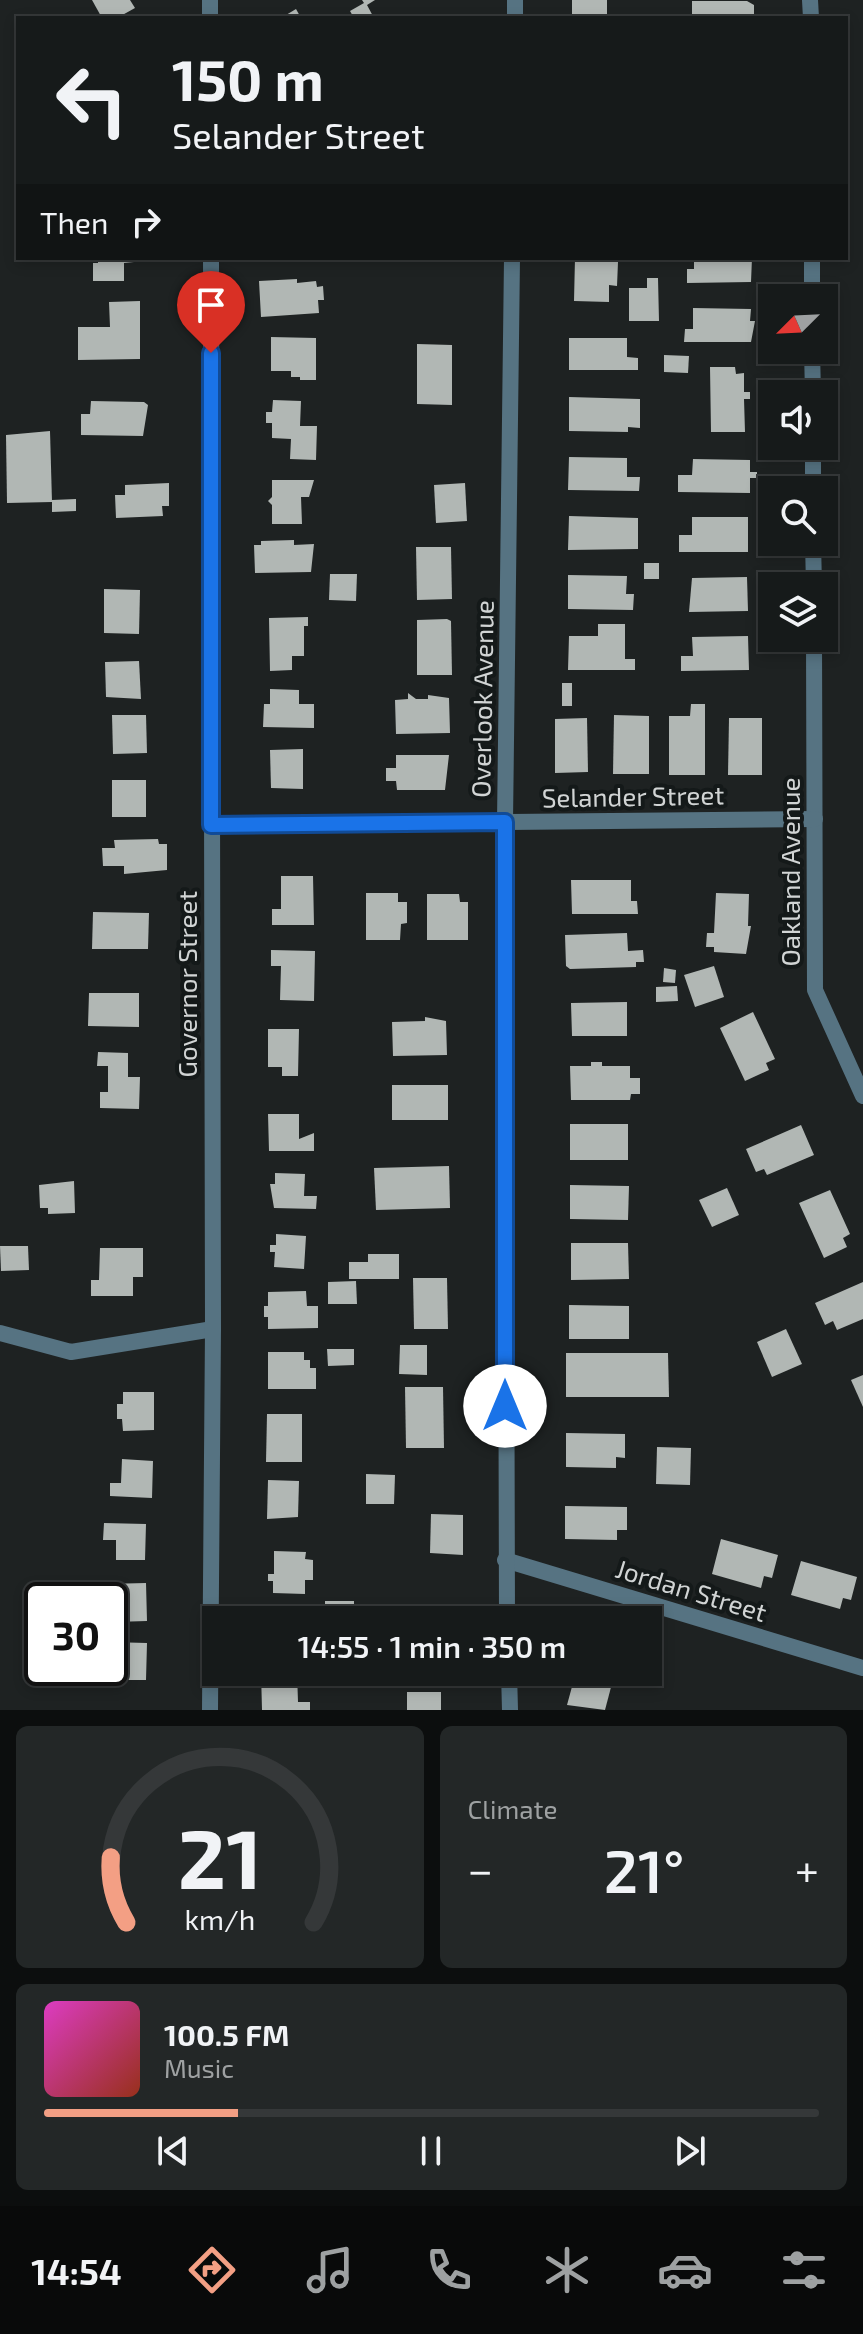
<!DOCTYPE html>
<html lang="en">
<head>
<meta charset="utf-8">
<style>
  :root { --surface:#161a1a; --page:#232727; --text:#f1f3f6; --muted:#9ea1a2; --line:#353839; --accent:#f39f84 }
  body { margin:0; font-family:"Exo 2",sans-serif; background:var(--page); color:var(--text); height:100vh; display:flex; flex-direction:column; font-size:30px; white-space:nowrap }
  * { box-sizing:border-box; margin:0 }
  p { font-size:26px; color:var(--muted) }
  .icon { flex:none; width:44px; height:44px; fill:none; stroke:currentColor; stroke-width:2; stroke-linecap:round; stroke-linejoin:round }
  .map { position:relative; height:1710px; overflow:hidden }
  .panel { display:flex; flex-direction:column; gap:16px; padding:16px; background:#0c0e0e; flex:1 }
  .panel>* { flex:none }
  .hud { position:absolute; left:16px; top:16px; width:832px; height:244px; border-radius:0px; box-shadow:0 4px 12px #0003,0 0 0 2px var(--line); background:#161a1a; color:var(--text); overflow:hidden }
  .needle { width:52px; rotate:246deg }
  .controls { position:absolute; left:758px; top:284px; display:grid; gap:16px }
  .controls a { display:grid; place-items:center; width:80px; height:80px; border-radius:0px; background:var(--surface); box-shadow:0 4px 12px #0003,0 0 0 2px var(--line); font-size:40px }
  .speed { position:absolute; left:24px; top:1582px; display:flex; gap:16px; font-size:40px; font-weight:700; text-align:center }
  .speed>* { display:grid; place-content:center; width:104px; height:104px; border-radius:50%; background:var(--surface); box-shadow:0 4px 12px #0003,0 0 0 2px var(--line); line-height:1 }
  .speed .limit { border:4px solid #111; border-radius:12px; background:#fff; color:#111 }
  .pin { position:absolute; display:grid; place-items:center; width:68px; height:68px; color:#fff; margin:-82px -34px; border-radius:50% 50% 50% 0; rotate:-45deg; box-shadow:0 0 8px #0007 }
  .pin .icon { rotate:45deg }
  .me { position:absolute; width:88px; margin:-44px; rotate:0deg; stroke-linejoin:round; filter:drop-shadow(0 0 6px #0008) }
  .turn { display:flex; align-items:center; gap:28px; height:168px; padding:0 24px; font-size:36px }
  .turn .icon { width:104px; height:104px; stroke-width:2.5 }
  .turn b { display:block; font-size:56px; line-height:68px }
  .then { display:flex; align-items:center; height:76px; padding:0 24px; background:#0003; gap:16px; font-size:30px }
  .big { font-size:60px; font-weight:600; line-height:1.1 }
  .panel .widget { flex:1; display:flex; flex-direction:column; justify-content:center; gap:12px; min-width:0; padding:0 28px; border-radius:12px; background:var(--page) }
  .panel .dial { align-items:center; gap:0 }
  .dial svg { height:208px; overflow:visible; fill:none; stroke:var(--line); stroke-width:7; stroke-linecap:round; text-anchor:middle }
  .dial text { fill:var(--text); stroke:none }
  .song { display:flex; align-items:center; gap:24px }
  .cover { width:96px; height:96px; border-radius:12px; background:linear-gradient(135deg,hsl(310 70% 55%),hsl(10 70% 35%)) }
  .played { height:8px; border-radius:4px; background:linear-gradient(90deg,var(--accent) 25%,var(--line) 25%) }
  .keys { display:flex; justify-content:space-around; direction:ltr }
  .heat { display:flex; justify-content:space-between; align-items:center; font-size:44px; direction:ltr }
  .panel .tiles { flex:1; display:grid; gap:16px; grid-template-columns:1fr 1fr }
  .widget:last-child { grid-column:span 2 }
  .trip { position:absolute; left:202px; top:1606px; width:460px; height:80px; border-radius:0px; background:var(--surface); box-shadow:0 4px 12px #0003,0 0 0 2px var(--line); font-weight:600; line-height:80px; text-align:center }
  .dock { display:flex; height:128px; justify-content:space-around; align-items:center; background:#090a0a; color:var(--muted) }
  .dock .icon { width:56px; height:56px }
  .dock .on { color:var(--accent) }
  .dock b { font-size:36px; color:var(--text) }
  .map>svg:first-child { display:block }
</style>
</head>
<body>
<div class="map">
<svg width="863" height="1710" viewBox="0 0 863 1710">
  <rect width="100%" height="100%" fill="#1e2222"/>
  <g fill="#b1b7b4">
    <path d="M92 0H130L135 8 117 18H102Z"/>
    <path d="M362 0H375L367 5 374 18H354L350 11 364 3Z"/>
    <rect x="572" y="0" width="35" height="18"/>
    <path d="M692 1H747L754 5V18H692Z"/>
    <path d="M296 9 301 18H281Z"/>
    <path d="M98 258H144V261L124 263V281H93V263H98Z"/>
    <path d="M575 258H609V262H618L617 286 609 285V302L574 301Z"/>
    <path d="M694 258H752L751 282 687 283V269H694Z"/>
    <path d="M647 278H658L659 321H629V288H647Z"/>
    <path d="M297 279V283L316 281 317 287 323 286 324 300H318L319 313 261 317 259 281Z"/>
    <path d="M140 301V359L78 360V327H110L109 302Z"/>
    <path d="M693 308 751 309 750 321H755L751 342H684L685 329H693Z"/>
    <path d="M271 337 316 338V380H300V377H291V371H271Z"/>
    <path d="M569 338H627V357L638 358V370H569Z"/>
    <path d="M417 344 452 345V405L417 404Z"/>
    <path d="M664 355 689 356 688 373 664 372Z"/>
    <path d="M710 367H735L736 374 744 373V392H750V399H744L745 432H711Z"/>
    <path d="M569 397 640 399V428L628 427V432L569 431Z"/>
    <path d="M273 400 301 401 300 426H317L316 460 290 459 291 439 272 438V423H266V412H272Z"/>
    <path d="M91 401 144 402 148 405 143 436 81 435V414H90Z"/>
    <path d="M50 431 52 502 7 503 6 435Z"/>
    <path d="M569 457 627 458V477H640L639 491 568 490Z"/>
    <path d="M693 459 750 460V472H757V478H750V493L678 492V475H692Z"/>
    <path d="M272 480H314L309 497H301L302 524H272V505L268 501 272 497Z"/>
    <path d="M169 483V506H162L163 516 116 518 115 495H125V485Z"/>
    <path d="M465 483 467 521 436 523 434 485Z"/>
    <path d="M76 499V511L52 512V500Z"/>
    <path d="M569 516 638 518V549L568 550Z"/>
    <path d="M692 517H748V552H679V535H692Z"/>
    <path d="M294 540V545L314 544 311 572 255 573 254 545H261V541Z"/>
    <path d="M416 547H451L452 599 417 600Z"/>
    <rect x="644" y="563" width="15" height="16"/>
    <path d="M330 574H357L356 601 329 600Z"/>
    <path d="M568 575 627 576 626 594H634L633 610 568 609Z"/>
    <path d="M747 577 748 611 689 612 692 578Z"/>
    <path d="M104 589 140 590 139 634 104 633Z"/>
    <path d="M308 617V626H304V656H292V670L270 671 269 618Z"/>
    <path d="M447 619 451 621 452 675H417V620Z"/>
    <path d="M598 624H625V659H635V670H568L569 636H598Z"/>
    <path d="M748 636 749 670 681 671V656H693L692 637Z"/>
    <path d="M139 661 141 699 106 697 105 662Z"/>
    <rect x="562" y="683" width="10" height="23"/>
    <path d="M270 689 299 690V704H314V728L263 727 264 704H270Z"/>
    <path d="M408 693 416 699H428V695L449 698 450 733 396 734 395 700 408 699Z"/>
    <path d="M691 704H705V775H669V716H690Z"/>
    <path d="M112 715H146L147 753 113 754Z"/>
    <path d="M614 715 649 716V774H613Z"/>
    <path d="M587 718 588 772 555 773V719Z"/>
    <path d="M729 718H762V775H728Z"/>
    <path d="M303 749V789L271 788 270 750Z"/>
    <path d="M396 755H449L445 790H397L396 781H386V768H396Z"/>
    <rect x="112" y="780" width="34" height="37"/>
    <path d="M158 839 159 844H167V870L124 874V866H103L102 848H115L114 840Z"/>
    <path d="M281 876H313L314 925H272V909H281Z"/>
    <path d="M571 880H631V901H637L638 914H572Z"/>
    <path d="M366 893H398V902H407V923L401 924 400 940H366Z"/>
    <path d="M716 893 749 894 748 926H751L746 954 714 952V947H706L707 933H714Z"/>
    <path d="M427 894H459L460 902H468V940H427Z"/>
    <path d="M93 912 149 913 148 949H92Z"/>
    <path d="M627 933 628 951 643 950 644 962H636V967L570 969 566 966 565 935Z"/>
    <path d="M271 950 315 951 314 1001 280 1000 281 966H271Z"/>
    <path d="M714 966 724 997 695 1007 684 975Z"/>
    <path d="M664 968 676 970 675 983 663 982Z"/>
    <path d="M677 986 678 1001 656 1002V987Z"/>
    <path d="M89 993H139V1027L88 1026Z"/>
    <path d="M627 1002V1036H572L571 1003Z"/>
    <path d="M753 1012 775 1059 766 1063 769 1070 745 1081 720 1028Z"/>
    <path d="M425 1017 446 1021 447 1055 393 1056 392 1022 425 1021Z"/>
    <path d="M268 1029H299L298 1076H282V1067H268Z"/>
    <path d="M98 1052 128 1053V1077H140L139 1109 100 1108V1092H108V1066H97Z"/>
    <path d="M591 1062H602V1066H630V1078H640V1094H631L630 1100H571L570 1066H591Z"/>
    <rect x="392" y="1085" width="56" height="35"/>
    <path d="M268 1114H299V1139L314 1133V1151H269Z"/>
    <rect x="570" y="1124" width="58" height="36"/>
    <path d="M801 1125 814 1155 767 1175 764 1169 756 1172 746 1149Z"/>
    <path d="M449 1166 450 1208 376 1210 374 1168Z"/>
    <path d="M275 1173 305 1174 304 1196H317L316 1209 274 1208 270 1184H275Z"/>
    <path d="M74 1181 75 1213 48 1214V1208H40L39 1185Z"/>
    <path d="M570 1185 629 1186 628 1220 570 1219Z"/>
    <path d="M727 1188 739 1215 712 1227 699 1200Z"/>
    <path d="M830 1190 850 1234 843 1238 847 1247 824 1258 799 1203Z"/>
    <path d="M276 1234 306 1236 304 1269 274 1267 275 1252H270V1245H276Z"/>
    <path d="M571 1243H628L629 1279 571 1280Z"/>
    <path d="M0 1246H28L29 1270 1 1271Z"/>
    <path d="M100 1248H143V1277H133V1296H91V1280H99Z"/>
    <path d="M368 1254H399V1279H349V1262H368Z"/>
    <path d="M413 1278H447L448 1329H414Z"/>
    <path d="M356 1281 357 1304H328V1282Z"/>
    <path d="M863 1282V1319L837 1330 833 1321 825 1325 815 1303Z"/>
    <path d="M306 1291 307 1306H318V1328L268 1329V1317H264V1306H268V1292Z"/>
    <path d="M569 1305 629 1306V1339H569Z"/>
    <path d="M786 1329 802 1364 772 1377 757 1342Z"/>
    <path d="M400 1345H427V1375L399 1374Z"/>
    <path d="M327 1349H354V1365L328 1366Z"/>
    <path d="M268 1352H304V1360H310V1368H316V1389H268Z"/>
    <path d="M566 1353H668L669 1397H566Z"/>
    <path d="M863 1375V1407L851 1380Z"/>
    <path d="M405 1387H443L444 1448H406Z"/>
    <path d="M123 1392H154V1430L123 1431 122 1419H117V1404H123Z"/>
    <path d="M267 1414H302V1462H266Z"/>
    <path d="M566 1433 625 1434V1458L616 1457V1468L566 1467Z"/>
    <path d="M657 1447 691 1448 690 1485 656 1484Z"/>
    <path d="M122 1459 153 1461 152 1498 110 1496V1483H121Z"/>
    <path d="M366 1474 395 1475 394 1504H366Z"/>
    <path d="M268 1480 299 1481 298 1517 267 1519Z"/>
    <path d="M565 1506 627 1507V1530H617V1540L565 1539Z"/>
    <path d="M431 1514 463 1515V1555L430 1553Z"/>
    <path d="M104 1523 146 1524 145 1560H116V1540H103Z"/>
    <path d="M721 1539 778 1555 772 1578 764 1576 761 1588 712 1574Z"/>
    <path d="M274 1551 306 1552 305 1559 313 1560V1580H305V1594L273 1593V1581H268V1574H274Z"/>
    <path d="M801 1561 857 1577 851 1600 843 1598 840 1609 791 1595Z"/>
    <path d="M146 1583 147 1621 114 1622V1597L107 1598 106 1584Z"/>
    <rect x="325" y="1601" width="29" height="19"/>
    <path d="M110 1642 147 1643 146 1680H115L116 1655H110Z"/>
    <path d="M261 1672H297L298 1702H310V1710H262Z"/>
    <rect x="321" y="1672" width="33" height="6"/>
    <path d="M576 1672H615L605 1710 567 1705Z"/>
    <rect x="407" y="1692" width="34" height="18"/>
  </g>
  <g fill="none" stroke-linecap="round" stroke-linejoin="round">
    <g stroke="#567382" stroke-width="16">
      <path d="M210 0V18"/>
      <path d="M810 0 811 18"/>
      <path d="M515 18V0"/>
      <path d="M812 258V298"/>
      <path d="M812 350 813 394"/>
      <path d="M813 446V490"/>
      <path d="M813 542 814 586"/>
      <path d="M814 638 815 990 863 1096"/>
      <path d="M211 825 815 819"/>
      <path d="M0 1333 71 1352 213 1329"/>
      <path d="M505 1560 863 1668"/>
      <path d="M507 1620 505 822 512 258"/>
      <path d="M509 1672 510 1710"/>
      <path d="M210 1710 213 1329 211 258"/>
    </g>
  </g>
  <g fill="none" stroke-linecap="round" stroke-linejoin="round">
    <defs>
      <path id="route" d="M211 353V825L505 822V1406"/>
    </defs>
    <use href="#route" stroke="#114b97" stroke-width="20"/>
    <use href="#route" stroke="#1a73e8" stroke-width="14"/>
  </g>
  <g text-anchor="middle" stroke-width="8" stroke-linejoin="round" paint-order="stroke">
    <g font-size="26" fill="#d1d4d4" stroke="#141919">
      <text transform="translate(483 699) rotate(-89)" y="9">Overlook Avenue</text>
      <text transform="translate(633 797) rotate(-1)" y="9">Selander Street</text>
      <text transform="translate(791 872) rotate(-90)" y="9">Oakland Avenue</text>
      <text transform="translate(188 984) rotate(-90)" y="9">Governor Street</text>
      <text transform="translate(691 1591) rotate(17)" y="9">Jordan Street</text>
    </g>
  </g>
</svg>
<div class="controls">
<a><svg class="needle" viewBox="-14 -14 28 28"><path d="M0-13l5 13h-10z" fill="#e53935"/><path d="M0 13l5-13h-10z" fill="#9ea1a2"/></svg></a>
<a><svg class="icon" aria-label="sound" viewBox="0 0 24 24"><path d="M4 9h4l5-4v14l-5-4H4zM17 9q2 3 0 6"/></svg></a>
<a><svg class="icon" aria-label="search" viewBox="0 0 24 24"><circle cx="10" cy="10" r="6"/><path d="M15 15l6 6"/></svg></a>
<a><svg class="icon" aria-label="layers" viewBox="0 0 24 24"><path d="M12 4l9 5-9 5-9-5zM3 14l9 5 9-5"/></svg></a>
</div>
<div class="speed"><div class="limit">30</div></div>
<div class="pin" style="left:211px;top:353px;background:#d93025"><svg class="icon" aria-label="arrive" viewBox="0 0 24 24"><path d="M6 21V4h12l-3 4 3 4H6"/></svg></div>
<svg class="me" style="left:505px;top:1406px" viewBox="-20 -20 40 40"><circle r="19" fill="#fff"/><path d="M0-13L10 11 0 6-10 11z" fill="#1a73e8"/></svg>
<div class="trip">14:55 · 1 min · 350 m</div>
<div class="hud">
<div class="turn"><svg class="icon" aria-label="left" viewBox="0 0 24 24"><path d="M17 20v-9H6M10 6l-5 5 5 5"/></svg><div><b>150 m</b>Selander Street</div></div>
<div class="then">Then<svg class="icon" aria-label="right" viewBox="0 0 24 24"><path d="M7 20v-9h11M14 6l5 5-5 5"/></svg></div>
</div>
</div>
<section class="panel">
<div class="tiles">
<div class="widget dial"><svg viewBox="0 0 100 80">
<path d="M14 69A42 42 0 1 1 86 69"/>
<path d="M14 69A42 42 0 0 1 8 44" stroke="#f39f84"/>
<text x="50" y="56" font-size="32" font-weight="700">21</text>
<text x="50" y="72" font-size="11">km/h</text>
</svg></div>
<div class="widget"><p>Climate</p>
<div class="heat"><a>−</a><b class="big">21°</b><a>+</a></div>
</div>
<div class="widget">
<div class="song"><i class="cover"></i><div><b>100.5 FM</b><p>Music</p></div></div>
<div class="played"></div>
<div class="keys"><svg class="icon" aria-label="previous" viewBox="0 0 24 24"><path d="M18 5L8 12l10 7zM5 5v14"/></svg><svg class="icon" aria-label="pause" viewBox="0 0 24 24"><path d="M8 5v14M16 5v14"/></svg><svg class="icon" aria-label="next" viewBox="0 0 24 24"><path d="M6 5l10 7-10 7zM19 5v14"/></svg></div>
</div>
</div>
</section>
<nav class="dock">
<b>14:54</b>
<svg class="icon on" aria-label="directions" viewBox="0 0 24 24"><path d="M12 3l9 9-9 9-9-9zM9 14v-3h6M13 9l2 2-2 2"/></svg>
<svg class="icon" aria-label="music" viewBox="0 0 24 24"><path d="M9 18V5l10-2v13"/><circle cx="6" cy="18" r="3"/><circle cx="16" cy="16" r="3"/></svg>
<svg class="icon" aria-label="phone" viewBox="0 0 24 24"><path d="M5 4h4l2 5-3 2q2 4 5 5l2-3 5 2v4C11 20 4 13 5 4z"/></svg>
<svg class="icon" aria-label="climate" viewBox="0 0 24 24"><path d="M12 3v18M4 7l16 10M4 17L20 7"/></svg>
<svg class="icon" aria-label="car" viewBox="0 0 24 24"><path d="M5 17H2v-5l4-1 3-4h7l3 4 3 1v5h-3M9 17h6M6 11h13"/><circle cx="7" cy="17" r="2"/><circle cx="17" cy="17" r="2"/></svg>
<svg class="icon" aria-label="filters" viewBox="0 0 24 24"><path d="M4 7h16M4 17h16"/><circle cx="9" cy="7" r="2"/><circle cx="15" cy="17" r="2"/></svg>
</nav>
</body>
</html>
